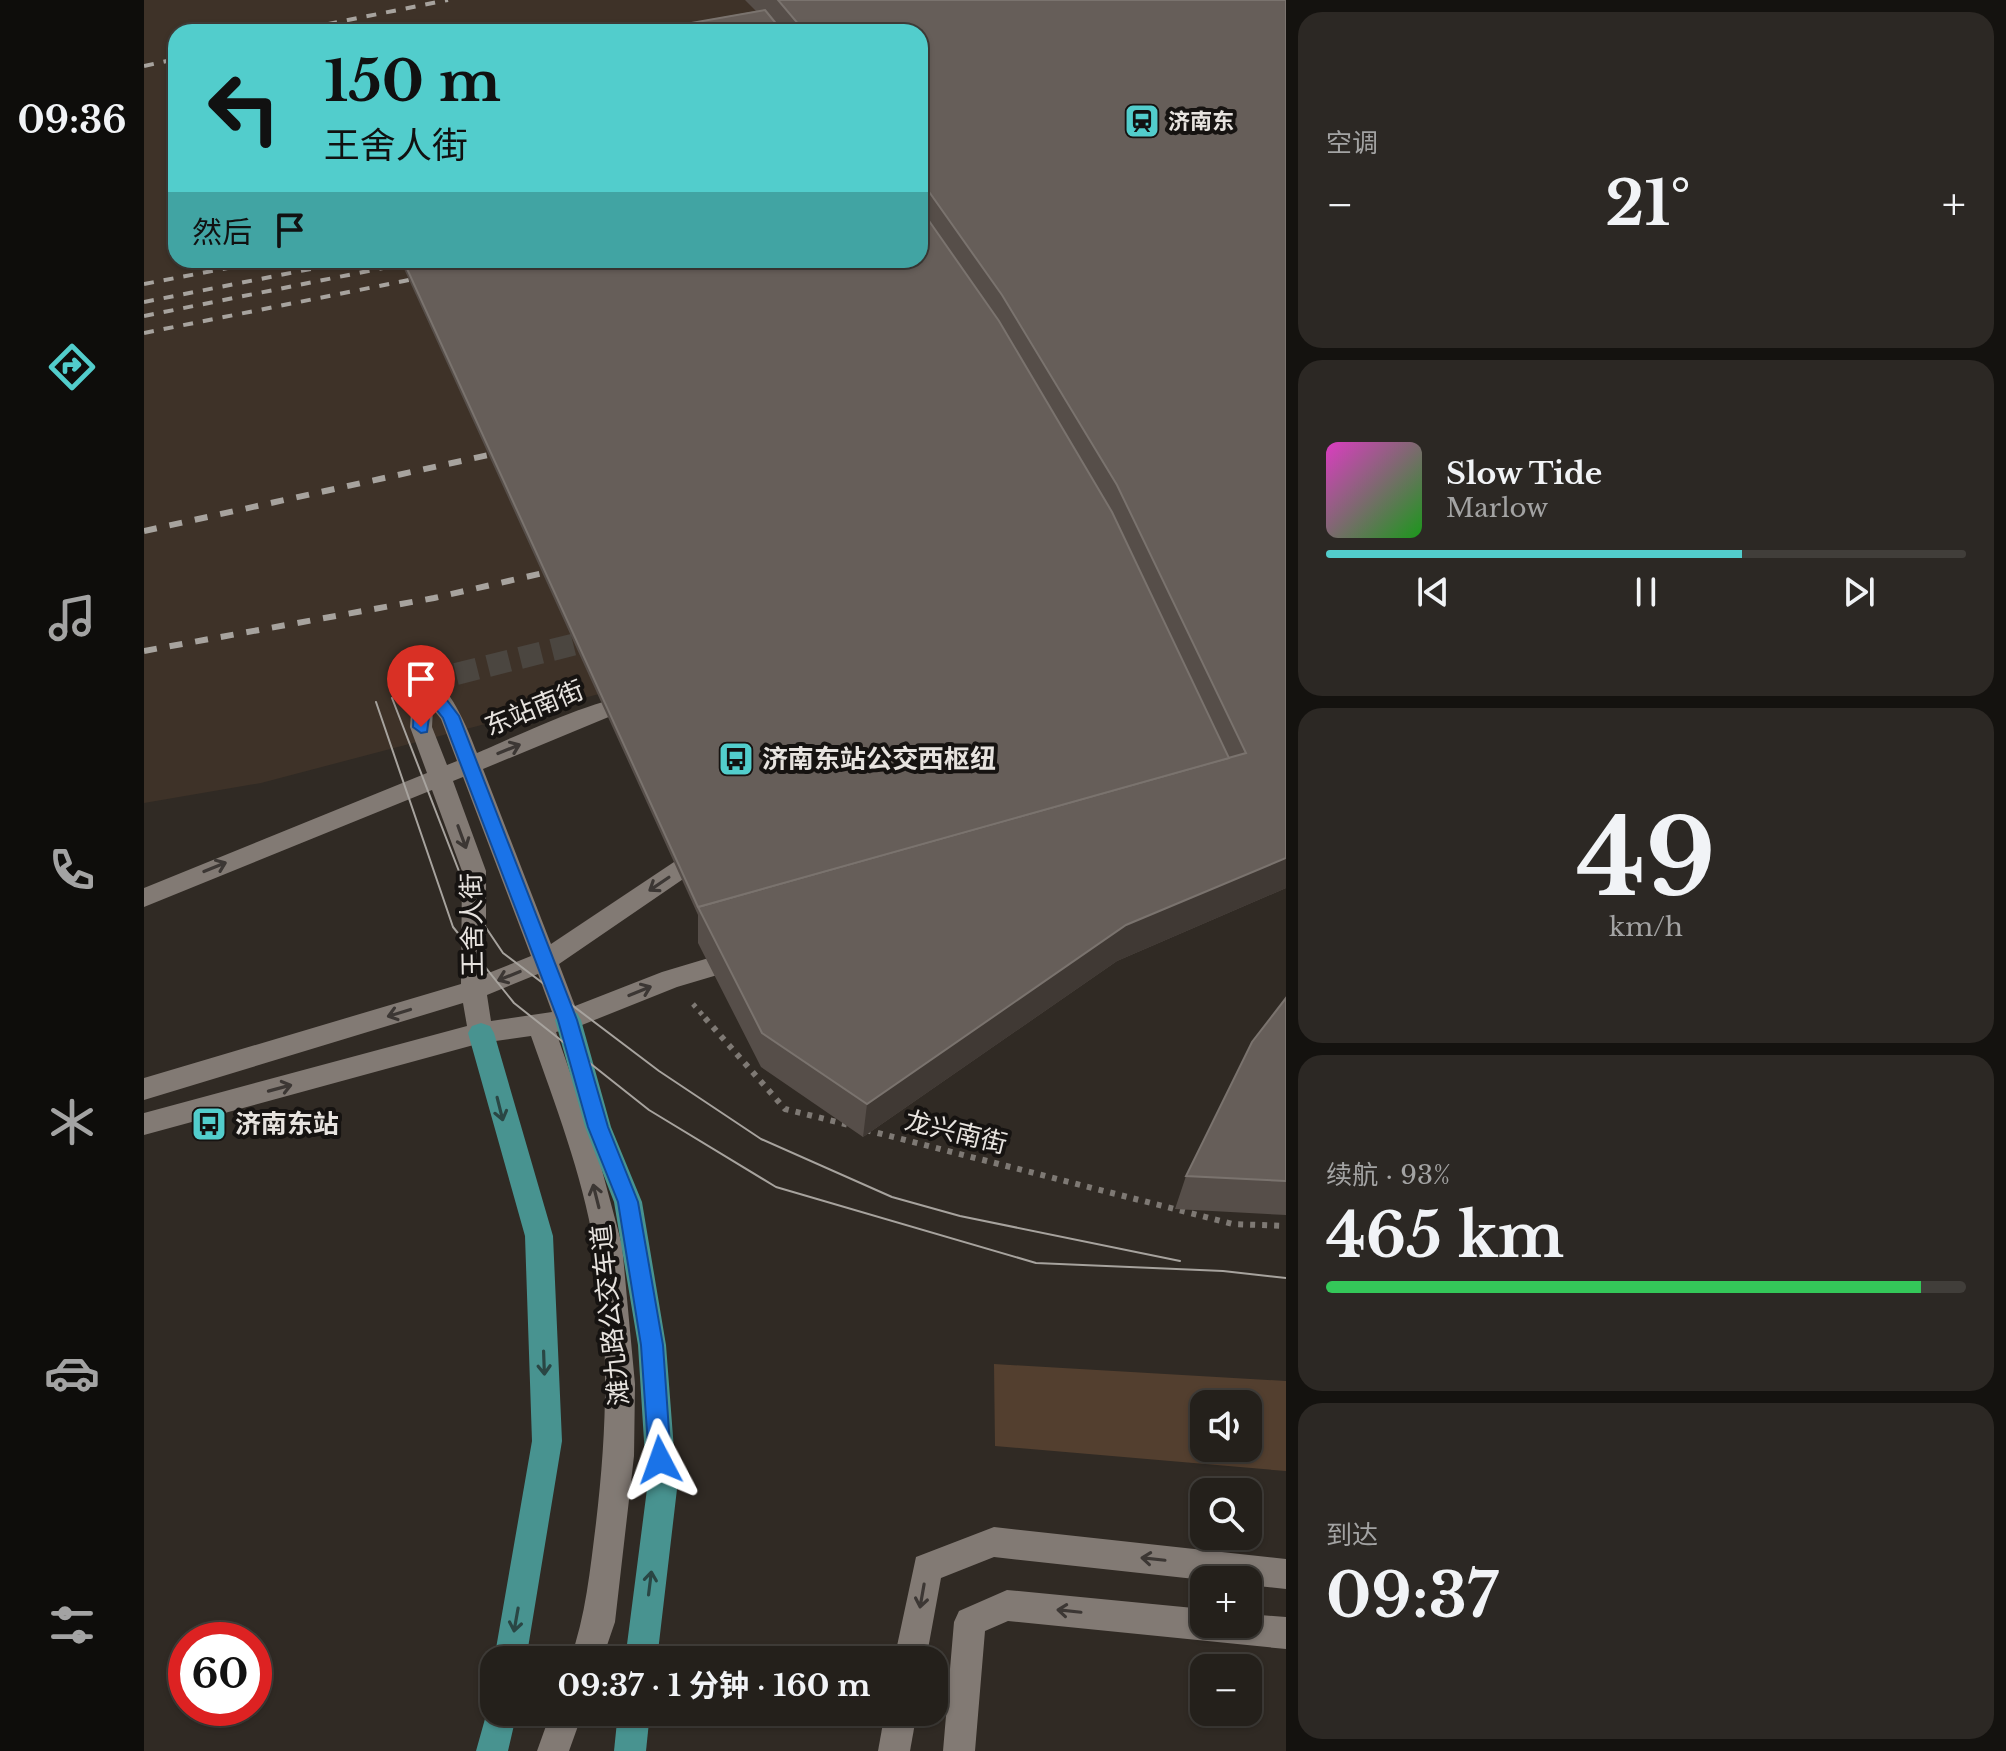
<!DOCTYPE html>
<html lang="zh">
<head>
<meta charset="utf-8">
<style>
  :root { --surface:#24201b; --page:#2c2824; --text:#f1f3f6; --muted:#a3a3a3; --line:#413e3a; --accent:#52cdcc }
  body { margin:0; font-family:"Libre Baskerville","Noto Sans SC",serif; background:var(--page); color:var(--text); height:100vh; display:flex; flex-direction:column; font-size:30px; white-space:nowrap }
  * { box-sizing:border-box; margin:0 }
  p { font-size:26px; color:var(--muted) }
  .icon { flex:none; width:44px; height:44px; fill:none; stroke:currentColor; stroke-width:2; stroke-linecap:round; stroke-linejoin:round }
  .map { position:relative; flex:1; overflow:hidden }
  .side { display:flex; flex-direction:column; gap:12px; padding:12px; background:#14120f; width:720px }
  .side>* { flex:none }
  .top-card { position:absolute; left:24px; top:24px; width:760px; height:244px; border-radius:24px; box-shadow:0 2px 6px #0004,0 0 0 2px var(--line); background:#52cdcc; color:#111; overflow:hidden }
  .buttons { position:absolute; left:1046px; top:1390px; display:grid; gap:16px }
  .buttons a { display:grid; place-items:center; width:72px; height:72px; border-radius:16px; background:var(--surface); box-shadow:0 2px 6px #0004,0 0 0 2px var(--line); font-size:40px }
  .speed { position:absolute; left:24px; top:1622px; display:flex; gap:16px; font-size:40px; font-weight:700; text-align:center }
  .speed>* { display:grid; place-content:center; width:104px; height:104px; border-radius:50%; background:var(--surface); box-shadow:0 2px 6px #0004,0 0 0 2px var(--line); line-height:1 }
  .speed .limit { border:12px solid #d22; background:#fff; color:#111 }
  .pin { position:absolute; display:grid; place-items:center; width:68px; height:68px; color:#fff; margin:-82px -34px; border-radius:50% 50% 50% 0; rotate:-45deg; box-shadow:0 0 8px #0007 }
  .pin .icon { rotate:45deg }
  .me { position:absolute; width:88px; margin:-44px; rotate:356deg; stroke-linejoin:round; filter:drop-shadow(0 0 6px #0008) }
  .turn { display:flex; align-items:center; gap:28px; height:168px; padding:0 24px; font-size:36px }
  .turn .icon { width:104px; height:104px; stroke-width:2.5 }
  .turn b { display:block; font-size:56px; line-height:68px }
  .then { display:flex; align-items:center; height:76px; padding:0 24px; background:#0003; gap:16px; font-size:30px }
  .big { font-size:60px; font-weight:700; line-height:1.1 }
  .side .card { flex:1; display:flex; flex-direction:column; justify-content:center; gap:12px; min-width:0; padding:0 28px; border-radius:24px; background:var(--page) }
  .side .dial { align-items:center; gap:0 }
  .dial b { font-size:104px; line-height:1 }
  .song { display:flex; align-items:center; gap:24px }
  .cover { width:96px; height:96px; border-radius:12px; background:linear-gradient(135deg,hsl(310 70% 55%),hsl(120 70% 35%)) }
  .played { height:8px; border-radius:4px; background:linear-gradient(90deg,var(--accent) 65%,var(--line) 65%) }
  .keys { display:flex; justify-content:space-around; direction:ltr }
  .heat { display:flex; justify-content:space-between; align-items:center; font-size:44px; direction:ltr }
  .charge { height:12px; border-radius:6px; background:linear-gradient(90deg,#34c759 93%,var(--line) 0) }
  .trip { position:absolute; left:336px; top:1646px; width:468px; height:80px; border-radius:24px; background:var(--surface); box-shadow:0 2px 6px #0004,0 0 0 2px var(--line); font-weight:700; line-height:80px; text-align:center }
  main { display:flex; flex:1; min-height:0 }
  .dock { display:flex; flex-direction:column; width:144px; justify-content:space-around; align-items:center; background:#0e0d0b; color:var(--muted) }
  .dock .icon { width:56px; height:56px }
  .dock .on { color:var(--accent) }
  .dock b { font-size:36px; color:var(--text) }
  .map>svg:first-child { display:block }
</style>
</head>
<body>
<main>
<nav class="dock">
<b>09:36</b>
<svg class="icon on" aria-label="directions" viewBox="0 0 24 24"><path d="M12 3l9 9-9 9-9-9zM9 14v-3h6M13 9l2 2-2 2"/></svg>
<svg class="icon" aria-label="music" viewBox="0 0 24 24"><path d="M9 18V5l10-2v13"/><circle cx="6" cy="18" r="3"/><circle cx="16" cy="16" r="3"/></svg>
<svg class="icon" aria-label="phone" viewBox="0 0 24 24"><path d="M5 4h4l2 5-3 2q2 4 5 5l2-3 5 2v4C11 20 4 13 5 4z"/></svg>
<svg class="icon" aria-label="climate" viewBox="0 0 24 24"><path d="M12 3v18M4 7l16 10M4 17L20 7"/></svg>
<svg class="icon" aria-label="car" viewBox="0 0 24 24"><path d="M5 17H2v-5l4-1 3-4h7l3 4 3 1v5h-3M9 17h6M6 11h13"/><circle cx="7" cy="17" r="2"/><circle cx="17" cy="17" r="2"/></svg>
<svg class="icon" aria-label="filters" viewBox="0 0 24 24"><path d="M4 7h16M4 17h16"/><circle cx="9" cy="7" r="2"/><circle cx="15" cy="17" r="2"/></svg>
</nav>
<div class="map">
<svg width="1142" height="1751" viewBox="0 0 1142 1751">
  <rect width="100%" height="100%" fill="#302a24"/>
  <path fill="#3e3228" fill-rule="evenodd" d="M0 0H1142V513L117 783 0 803ZM32 32H776V260H32Z"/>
  <path fill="#533f2f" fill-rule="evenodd" d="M850 1364 1142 1381V1471L851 1446ZM1060 1404H1104V1448H1060Z"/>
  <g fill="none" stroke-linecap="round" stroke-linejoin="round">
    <path stroke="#4b4640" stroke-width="22" stroke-dasharray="22 11" stroke-linecap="butt" d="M280 682 460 637"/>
    <path stroke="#7e7974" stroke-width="5" stroke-dasharray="4 6" stroke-linecap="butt" d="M549 1004 563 1020"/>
    <g stroke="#7e7974" stroke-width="6" stroke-dasharray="5 7" stroke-linecap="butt">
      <path d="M561 1018 641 1109 705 1125"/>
      <path d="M722 1130 1089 1224 1142 1226"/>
    </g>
    <g fill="#827a74" fill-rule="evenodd">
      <path d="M280 674C306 682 324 730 333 753 364 740 472 688 500 696L503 702 500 708 467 716 339 769 407 944 551 848 559 845 567 848 571 854 567 860 415 964 431 1006 518 972 598 948 607 951 610 958 607 965 533 987 433 1027 412 1032 451 1144 478 1245 491 1384 490 1456 471 1622 458 1660H426C442 1615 446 1570 452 1523 463 1431 466 1337 450 1245 438 1174 411 1104 387 1036L337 1043 0 1135V1113L323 1026 319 1003 0 1100V1078L317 984 318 871 288 790 0 907V888L283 773 266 727 269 682 272 676ZM289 709 297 719 313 761 303 765 288 727ZM319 777 387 956 342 974V871L309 781ZM394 974 408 1012 347 1021 343 995Z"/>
      <path d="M850 1527 1142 1559V1589L1104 1585V1580H1060L850 1557 797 1578 782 1660H750L772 1557Z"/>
      <path d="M863 1590 1060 1609V1624H1104V1614L1142 1617V1649L864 1621 841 1631 831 1751H799L810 1622 815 1611Z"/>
      <path d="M407 1712H439L425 1751H393Z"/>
      <path d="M741 1712H773L766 1751H734Z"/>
    </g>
    <g fill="#489390" fill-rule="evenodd">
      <path d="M424 1010 433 1013 437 1020 467 1127 498 1202 522 1345 533 1489 513 1660H481L503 1489 494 1345 470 1202 441 1127 411 1020 415 1013Z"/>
      <path d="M337 1023 346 1026 350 1033 409 1236 418 1441 382 1660H350L388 1441 381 1236 324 1033 328 1026Z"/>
      <path d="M350 1699V1712H373L364 1751H332L346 1701Z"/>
      <path d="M474 1712H506L502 1751H470Z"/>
    </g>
    <g stroke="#a7a39e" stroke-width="2">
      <path d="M248 698 330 910 359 953 515 1071 617 1139 748 1197 816 1216 1036 1261"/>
      <path d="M232 702 309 927 370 1003 505 1110 632 1187 892 1263 1079 1271 1142 1278"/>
    </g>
    <g stroke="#a7a39e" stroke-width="4" stroke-dasharray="10 10" stroke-linecap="butt">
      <path d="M144 32 304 0"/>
      <path d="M0 66 32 59"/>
      <path d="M0 284 126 260"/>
      <path d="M0 302 212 260"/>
      <path d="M0 316 279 260"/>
      <path d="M0 333 285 276"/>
    </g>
    <g stroke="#a7a39e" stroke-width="6" stroke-dasharray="13 13" stroke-linecap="butt">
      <path d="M0 531 367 450"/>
      <path d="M0 651 290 598 421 568"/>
    </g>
  </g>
  <g fill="#564e49">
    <path d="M601 0H1142V888L973 961 719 1137 617 1067 554 943V915L256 260H776V32H496L612 11Z"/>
    <path d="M1142 998V1215L1031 1209 1042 1176Z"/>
  </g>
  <path fill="#403934" d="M1142 858V888L973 961 719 1137 723 1104 982 925Z"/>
  <g fill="#665e59" stroke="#7a736e" stroke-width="2">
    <path d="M634 0H1142V858L982 925 723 1104 618 1033 554 907 1102 753 973 485 858 295 776 179V32H661Z"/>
    <path d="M621 10 639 32H496Z"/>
    <path d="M776 208 855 321 968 512 1085 758 554 907 259 260H776Z"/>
    <path d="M1142 998V1181L1042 1176 1108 1042Z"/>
  </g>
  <defs><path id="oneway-shaft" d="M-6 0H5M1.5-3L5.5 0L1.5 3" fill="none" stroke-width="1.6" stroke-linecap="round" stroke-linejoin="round" transform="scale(2)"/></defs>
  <g stroke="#3c3734">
    <use href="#oneway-shaft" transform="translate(365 749) rotate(-22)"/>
    <use href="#oneway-shaft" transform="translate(318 837) rotate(70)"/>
    <use href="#oneway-shaft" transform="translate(71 867) rotate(-22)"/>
    <use href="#oneway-shaft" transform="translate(515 884) rotate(146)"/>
    <use href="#oneway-shaft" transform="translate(365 976) rotate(158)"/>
    <use href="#oneway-shaft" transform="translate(496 991) rotate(-22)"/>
    <use href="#oneway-shaft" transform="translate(255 1013) rotate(163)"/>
    <use href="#oneway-shaft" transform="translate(136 1088) rotate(-15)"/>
    <use href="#oneway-shaft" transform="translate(452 1196) rotate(-104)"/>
    <use href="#oneway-shaft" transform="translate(1009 1559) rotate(-174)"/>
    <use href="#oneway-shaft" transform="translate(778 1596) rotate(100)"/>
    <use href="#oneway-shaft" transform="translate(925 1611) rotate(-174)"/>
  </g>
  <g stroke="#2a4644">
    <use href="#oneway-shaft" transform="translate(356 1109) rotate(76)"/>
    <use href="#oneway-shaft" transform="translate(400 1363) rotate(88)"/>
    <use href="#oneway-shaft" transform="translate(506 1583) rotate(-83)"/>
    <use href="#oneway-shaft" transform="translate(372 1620) rotate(100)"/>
  </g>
  <path fill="#1a73e8" stroke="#114b97" stroke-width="2" d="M280 676 286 678 315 716 433 1020 464 1127 494 1202 519 1345 527 1460 524 1468 516 1471 508 1468 505 1460 497 1345 474 1202 444 1127 414 1020 299 718 287 703 283 732 277 733 269 727 271 682Z"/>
  <defs>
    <symbol id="station-square" viewBox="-11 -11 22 22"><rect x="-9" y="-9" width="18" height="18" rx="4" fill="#52cdcc" stroke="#161311"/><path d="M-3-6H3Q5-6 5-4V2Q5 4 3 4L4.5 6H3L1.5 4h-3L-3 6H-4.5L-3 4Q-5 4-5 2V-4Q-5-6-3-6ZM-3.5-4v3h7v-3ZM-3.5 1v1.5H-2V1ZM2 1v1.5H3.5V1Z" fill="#111"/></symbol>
    <symbol id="bus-square" viewBox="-11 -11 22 22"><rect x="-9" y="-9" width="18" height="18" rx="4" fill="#52cdcc" stroke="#161311"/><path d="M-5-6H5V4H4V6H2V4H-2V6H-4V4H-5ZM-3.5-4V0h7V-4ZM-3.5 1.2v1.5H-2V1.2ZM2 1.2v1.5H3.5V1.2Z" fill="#111"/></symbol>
  </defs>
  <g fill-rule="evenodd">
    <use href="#station-square" x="978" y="101" width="40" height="40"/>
    <use href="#bus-square" x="572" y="739" width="40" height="40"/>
    <use href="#bus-square" x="45" y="1104" width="40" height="40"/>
  </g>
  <g text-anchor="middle" stroke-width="8" stroke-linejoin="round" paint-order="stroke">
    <g font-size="22" font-weight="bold" fill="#e7e3df" stroke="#161311" text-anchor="start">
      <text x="1024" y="129">济南东</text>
    </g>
    <g font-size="26" fill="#e7e3df" stroke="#161311">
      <text transform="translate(390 708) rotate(-22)" y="9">东站南街</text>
      <text transform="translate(328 925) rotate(-91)" y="9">王舍人街</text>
      <text transform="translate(812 1132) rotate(14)" y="9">龙兴南街</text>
      <text transform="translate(466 1315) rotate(-96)" y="9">滩九路公交车道</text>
    </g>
    <g font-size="26" font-weight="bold" fill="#e7e3df" stroke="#161311" text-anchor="start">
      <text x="618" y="768">济南东站公交西枢纽</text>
      <text x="91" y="1133">济南东站</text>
    </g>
  </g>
</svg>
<div class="buttons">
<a><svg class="icon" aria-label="sound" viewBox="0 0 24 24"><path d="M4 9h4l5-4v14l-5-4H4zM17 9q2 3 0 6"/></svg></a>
<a><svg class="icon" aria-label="search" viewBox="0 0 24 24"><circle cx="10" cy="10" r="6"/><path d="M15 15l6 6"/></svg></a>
<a>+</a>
<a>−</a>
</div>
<div class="speed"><div class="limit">60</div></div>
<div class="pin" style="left:277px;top:727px;background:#d93025"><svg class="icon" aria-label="arrive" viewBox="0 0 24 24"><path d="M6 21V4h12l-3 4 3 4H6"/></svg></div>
<svg class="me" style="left:516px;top:1460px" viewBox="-20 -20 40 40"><path d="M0-17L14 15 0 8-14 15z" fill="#1a73e8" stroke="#fff" stroke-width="4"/></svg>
<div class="trip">09:37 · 1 分钟 · 160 m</div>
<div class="top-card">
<div class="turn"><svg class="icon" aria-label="left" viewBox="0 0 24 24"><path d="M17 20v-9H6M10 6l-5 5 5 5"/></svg><div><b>150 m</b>王舍人街</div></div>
<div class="then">然后<svg class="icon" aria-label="arrive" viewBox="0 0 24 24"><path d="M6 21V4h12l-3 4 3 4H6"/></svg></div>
</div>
</div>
<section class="side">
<div class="card"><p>空调</p>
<div class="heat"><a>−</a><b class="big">21°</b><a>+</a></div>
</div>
<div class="card">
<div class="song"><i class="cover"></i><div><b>Slow Tide</b><p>Marlow</p></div></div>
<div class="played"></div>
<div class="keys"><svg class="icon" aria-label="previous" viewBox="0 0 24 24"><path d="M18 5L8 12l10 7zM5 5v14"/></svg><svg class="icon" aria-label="pause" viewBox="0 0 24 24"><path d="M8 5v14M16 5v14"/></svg><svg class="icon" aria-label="next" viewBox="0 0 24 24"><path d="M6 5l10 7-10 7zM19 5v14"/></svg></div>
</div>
<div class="card dial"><b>49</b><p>km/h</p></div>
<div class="card"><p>续航 · 93%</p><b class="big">465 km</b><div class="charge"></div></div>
<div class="card"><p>到达</p><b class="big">09:37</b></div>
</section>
</main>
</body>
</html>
